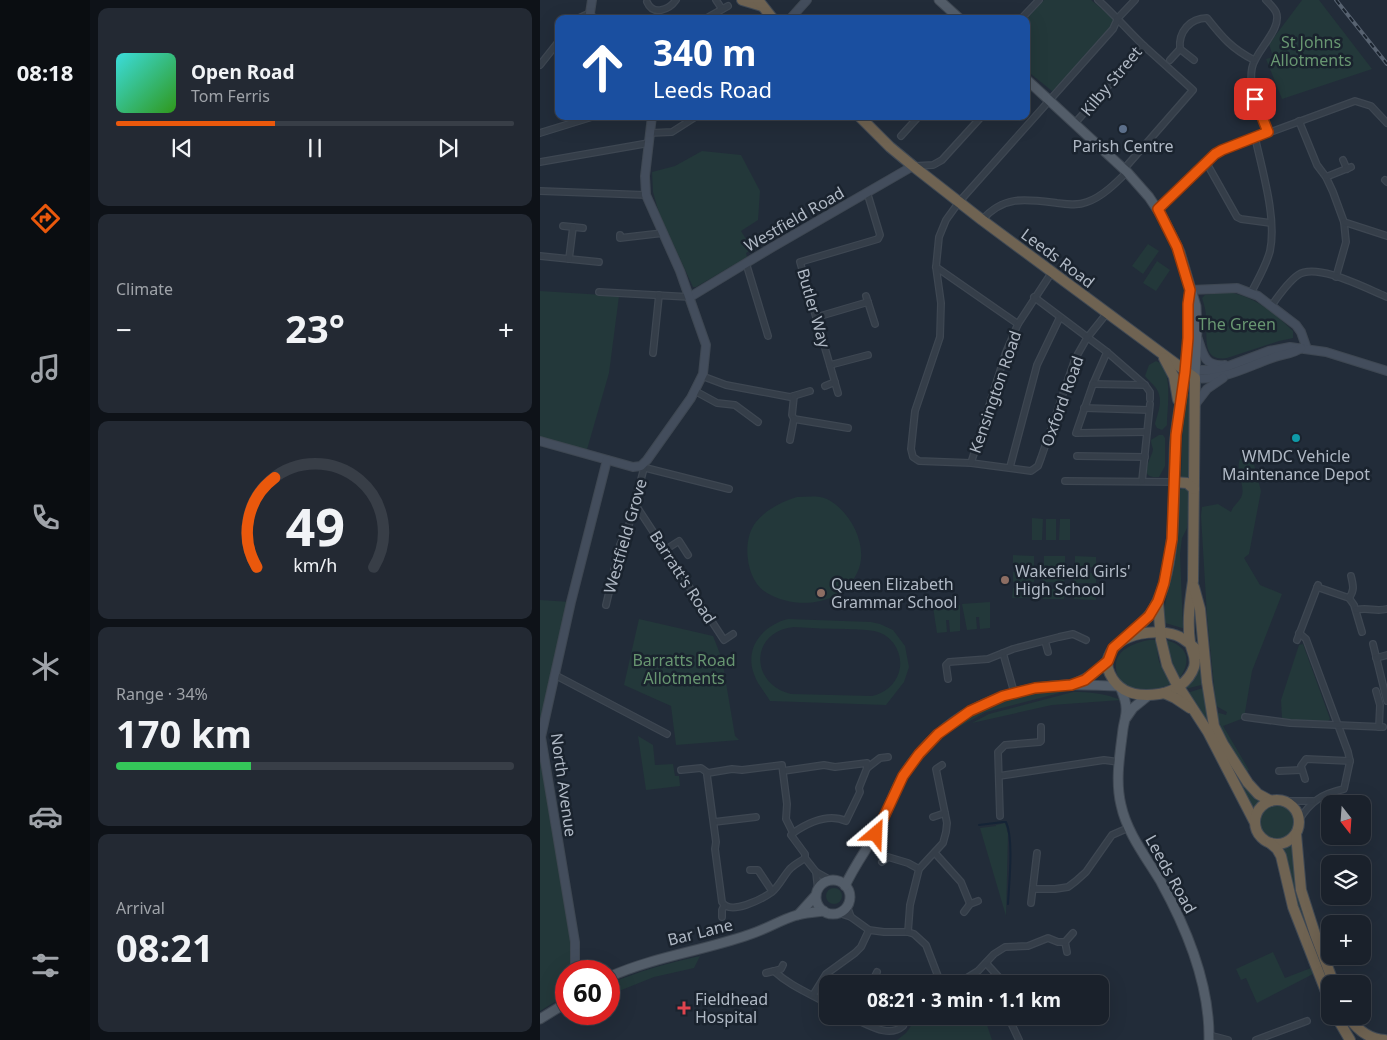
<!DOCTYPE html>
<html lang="en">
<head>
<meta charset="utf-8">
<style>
  :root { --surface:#1a212b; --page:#232933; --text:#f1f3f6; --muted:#9fa3a9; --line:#383e47; --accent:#ea580c }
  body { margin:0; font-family:"Noto Sans",sans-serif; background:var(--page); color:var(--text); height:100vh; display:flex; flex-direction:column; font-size:19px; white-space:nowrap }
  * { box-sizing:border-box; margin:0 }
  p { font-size:16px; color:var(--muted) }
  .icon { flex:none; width:28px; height:28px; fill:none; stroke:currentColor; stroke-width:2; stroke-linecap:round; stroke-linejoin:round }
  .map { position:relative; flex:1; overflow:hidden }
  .drawer { display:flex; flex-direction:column; gap:8px; padding:8px; background:#0e1218; width:450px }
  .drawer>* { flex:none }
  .top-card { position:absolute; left:15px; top:15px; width:475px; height:105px; border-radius:10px; box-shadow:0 5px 20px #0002,0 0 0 1px var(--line); background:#1a4fa0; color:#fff; overflow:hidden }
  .needle { width:32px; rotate:163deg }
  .fabs { position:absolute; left:781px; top:795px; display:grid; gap:10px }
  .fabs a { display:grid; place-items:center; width:50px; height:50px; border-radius:10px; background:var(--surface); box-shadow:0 5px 20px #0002,0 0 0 1px var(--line); font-size:25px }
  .speed { position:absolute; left:15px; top:960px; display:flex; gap:10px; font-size:25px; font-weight:700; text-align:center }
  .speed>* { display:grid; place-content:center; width:65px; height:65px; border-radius:50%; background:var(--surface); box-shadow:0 5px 20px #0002,0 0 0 1px var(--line); line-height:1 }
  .speed .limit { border:8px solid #d22; background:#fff; color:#111 }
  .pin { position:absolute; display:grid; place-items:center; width:42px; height:42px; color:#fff; margin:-21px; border-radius:10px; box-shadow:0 2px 8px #0006 }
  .me { position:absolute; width:55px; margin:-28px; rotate:26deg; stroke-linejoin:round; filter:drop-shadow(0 0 4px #0008) }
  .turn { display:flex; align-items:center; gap:18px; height:105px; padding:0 15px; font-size:22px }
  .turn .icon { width:65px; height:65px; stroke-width:2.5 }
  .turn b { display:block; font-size:35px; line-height:42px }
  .big { font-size:38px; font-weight:700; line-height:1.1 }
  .drawer .tile { flex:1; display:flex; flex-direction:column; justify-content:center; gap:8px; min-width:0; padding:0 18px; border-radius:10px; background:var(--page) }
  .drawer .dial { align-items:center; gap:0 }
  .dial svg { height:130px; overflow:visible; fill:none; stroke:var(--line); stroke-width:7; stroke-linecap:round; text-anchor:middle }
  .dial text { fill:var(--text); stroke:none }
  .song { display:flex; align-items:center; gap:15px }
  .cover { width:60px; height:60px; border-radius:8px; background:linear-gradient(135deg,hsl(180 70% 55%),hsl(110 70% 35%)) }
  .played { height:5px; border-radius:2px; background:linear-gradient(90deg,var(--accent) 40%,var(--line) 40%) }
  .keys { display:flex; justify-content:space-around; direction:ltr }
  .heat { display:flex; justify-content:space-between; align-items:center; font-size:28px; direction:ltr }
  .charge { height:8px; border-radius:4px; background:linear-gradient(90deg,#34c759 34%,var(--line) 0) }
  .trip { position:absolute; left:279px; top:975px; width:290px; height:50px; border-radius:10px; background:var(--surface); box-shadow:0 5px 20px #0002,0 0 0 1px var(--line); font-weight:700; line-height:50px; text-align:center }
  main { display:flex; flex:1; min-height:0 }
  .tabs { display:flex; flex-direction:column; width:90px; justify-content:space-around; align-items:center; background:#0a0d11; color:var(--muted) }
  .tabs .icon { width:35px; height:35px }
  .tabs .on { color:var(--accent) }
  .tabs b { font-size:22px; color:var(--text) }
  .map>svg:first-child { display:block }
</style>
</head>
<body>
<main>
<nav class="tabs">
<b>08:18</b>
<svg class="icon on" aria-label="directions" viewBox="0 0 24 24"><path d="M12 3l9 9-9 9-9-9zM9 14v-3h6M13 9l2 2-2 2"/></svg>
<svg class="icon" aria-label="music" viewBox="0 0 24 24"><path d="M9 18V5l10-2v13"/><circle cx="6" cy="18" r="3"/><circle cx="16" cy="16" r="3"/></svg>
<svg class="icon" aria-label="phone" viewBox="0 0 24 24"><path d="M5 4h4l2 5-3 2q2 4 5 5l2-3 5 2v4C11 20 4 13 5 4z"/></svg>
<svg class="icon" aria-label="climate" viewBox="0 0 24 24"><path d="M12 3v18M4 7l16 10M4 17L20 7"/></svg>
<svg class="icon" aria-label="car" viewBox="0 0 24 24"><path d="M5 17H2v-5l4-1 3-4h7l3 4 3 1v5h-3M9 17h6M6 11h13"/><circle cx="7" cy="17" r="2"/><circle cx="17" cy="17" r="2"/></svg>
<svg class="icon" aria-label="filters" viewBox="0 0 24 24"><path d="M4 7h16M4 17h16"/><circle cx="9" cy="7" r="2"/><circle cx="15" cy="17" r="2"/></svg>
</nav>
<section class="drawer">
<div class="tile">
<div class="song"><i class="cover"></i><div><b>Open Road</b><p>Tom Ferris</p></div></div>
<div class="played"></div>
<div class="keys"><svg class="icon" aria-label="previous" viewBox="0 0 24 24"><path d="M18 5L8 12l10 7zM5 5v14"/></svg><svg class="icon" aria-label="pause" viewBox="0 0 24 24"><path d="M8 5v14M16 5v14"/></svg><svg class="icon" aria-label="next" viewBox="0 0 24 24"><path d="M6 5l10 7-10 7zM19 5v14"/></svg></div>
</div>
<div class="tile"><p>Climate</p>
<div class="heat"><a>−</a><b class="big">23°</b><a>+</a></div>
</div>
<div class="tile dial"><svg viewBox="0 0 100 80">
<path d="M14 69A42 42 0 1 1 86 69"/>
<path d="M14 69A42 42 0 0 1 25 14" stroke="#ea580c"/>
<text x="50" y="56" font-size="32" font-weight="700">49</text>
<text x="50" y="72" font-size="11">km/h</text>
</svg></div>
<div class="tile"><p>Range · 34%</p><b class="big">170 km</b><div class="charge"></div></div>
<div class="tile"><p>Arrival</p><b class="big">08:21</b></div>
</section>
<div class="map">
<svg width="847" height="1040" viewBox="0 0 847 1040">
  <rect width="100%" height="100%" fill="#222c39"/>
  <g fill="#23383a" fill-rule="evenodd">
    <path d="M504 0H551L574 19 572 25 514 90 512 91 486 70V19Z"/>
    <path d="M762 0H779L832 69 742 99 726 59 733 57 729 44Z"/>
    <path d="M162 151 201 155 220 191 218 220 201 231 212 249 206 253 207 257 156 287H153L119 213 113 192 112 172 135 166Z"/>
    <path d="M608 244 619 251 603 274 592 266Z"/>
    <path d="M617 261 630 270 616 291 603 283Z"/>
    <path d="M0 291 79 296 69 373 46 453 0 441Z"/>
    <path d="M686 292C713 295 734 312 753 331V338L739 341 687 358C660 362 668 334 666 317 666 311 664 304 662 298L665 295Z"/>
    <path d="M616 361C634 366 627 410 627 425L622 430 617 428 615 424C618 412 624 400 616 388 613 384 608 380 605 376L609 365Z"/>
    <path d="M646 394H650L651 481 641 478 643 414Z"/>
    <path d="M619 435H623L625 438V466L619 477C595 479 613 457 613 449 612 446 611 443 611 440Z"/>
    <path d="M711 453 721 491 709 554 704 558 720 585 742 594 712 671 704 718 683 726 709 770 705 772 682 731 676 712 686 715 687 712 676 706 667 616 661 516 662 507 678 504 691 512C693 505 700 502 702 495 706 483 687 456 711 453Z"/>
    <path d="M645 487 650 492 647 528 642 538 640 554 643 628H642L622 622 633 561 638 491Z"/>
    <path d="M257 497C267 497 278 495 287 499 311 511 330 548 317 573 301 606 256 610 227 593 206 582 201 540 216 522 227 509 241 502 257 497Z"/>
    <path d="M492 518 503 519 502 540H492Z"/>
    <rect x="506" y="519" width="10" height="21"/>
    <path d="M520 519H530V540H519Z"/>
    <path d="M473 555 494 556V566L473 565Z"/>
    <rect x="504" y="556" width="21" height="10"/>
    <path d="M535 556 556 557V567H535Z"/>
    <rect x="473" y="572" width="21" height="10"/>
    <path d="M503 572 525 573 524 583 503 582Z"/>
    <rect x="534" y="573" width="22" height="10"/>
    <path d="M473 588H494V598H472Z"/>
    <path d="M503 589H525L524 599H503Z"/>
    <path d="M534 589 556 590V600L534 599Z"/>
    <path d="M0 600 31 602 0 720Z"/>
    <path d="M450 602V628L440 629 439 617H436L437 629 427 630 422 604Z"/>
    <path d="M420 605V631L410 632 409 620H406L407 632 397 633 393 607Z"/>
    <path d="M99 619 173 636 182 659 195 736 199 740 136 745 131 706 84 685Z"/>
    <path d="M248 619 331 622 340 624 353 630 365 646 369 667 364 682 346 705 230 701C225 692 217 684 214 674 204 648 223 625 248 619ZM254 627C272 628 289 629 307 629 317 630 328 629 338 632 354 637 364 656 359 672 355 685 345 693 332 696L251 694C209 684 210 631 254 627Z"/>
    <path d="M609 640H616C618 648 617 655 619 661 621 668 628 676 632 683 619 691 594 692 582 682 578 678 576 673 576 668 574 650 594 643 609 640Z"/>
    <path d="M625 640C647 645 653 660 639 679L632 666C633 659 631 654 626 651Z"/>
    <path d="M763 644 789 716 790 719 787 722 745 721 742 719 741 700 759 645Z"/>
    <path d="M660 662 662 665 665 684 645 689 644 684 655 676Z"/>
    <path d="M666 687 670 716 724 802 714 809 647 693Z"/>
    <path d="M535 689 446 712 415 729 414 727 452 704 492 692Z"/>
    <path d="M533 692C550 692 564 693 581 700L512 705 432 723 449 714Z"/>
    <path d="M98 736 113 745 115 765 133 764 135 776H139L140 786 106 790Z"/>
    <path d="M0 759 33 951V971H26V995L0 1011Z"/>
    <circle cx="738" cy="821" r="18"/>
    <path d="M465 823 468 834 466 916 440 828 456 826V825Z"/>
    <path d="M753 842 780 953 776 954 756 900 740 846Z"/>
    <circle cx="294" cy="896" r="8"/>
    <path d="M733 952 745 978 771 968 773 974 717 1003 706 978 701 980 696 969Z"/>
    <path d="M160 956 154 968 114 977 69 995V984C99 971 128 963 160 956Z"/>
    <path d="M378 1016H444L452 1040H357L366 1033Z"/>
  </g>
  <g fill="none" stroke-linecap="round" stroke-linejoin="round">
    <path stroke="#152436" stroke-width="2" d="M439 825 463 822H466C474 839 469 884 468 904"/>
    <defs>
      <g id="street">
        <path d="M176 0 182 9"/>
        <path d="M726 0C730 4 734 8 736 12 743 29 715 51 712 68 708 90 720 113 727 133"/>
        <path d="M107 2C113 16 129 10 136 0"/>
        <path d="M37 19 50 13"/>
        <path d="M165 19 188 6"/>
        <path d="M481 19 499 0"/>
        <path d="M640 49C638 32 650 18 667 18 682 37 692 49 714 60"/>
        <path d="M630 60 640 49 654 60"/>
        <path d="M0 65 19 41"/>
        <path d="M759 121 777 165 786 177 793 192 804 222 806 242 796 277"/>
        <path d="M535 123 604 46C588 31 575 15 558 0"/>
        <path d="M0 133 55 116"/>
        <path d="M110 133 132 132 157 116"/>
        <path d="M361 136 379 116"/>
        <path d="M803 160 807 169"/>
        <path d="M0 162 109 143"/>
        <path d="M666 162 697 217 701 219 731 223"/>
        <path d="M375 166 393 165 402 160 442 116"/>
        <path d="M584 169 653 90 604 46"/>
        <path d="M786 177 811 167"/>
        <path d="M845 180 847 182"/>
        <path d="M0 191 106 195"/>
        <path d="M618 209 670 158 682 150 815 101 831 106 847 123"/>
        <path d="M442 220C464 195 486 199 517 203 527 204 537 206 547 202 562 197 576 183 587 172"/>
        <path d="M804 222 847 236"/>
        <path d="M23 226 43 228"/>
        <path d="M80 235V238L123 233"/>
        <path d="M0 256 59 262"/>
        <path d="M29 259 33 227"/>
        <path d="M206 263 228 336"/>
        <path d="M396 267 478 324"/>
        <path d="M59 292 150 297"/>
        <path d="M711 293C718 279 726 266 730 251 737 218 722 170 715 137"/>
        <path d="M326 296 335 324"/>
        <path d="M494 297 567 352 605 385 610 392V399"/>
        <path d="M732 305C739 295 748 282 758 275 777 262 827 289 847 297"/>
        <path d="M567 313 547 338 535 359 501 458 498 466 491 471 431 463 379 461 373 457 371 449 375 411 400 337 401 303 396 267 399 237 406 220 419 202 573 29 578 18 595 0"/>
        <path d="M277 317 328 302"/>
        <path d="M567 352 553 384 536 433 607 432"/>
        <path d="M113 353 119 295"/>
        <path d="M290 365 328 355"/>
        <path d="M162 376 186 385 250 397 270 391"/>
        <path d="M553 384 605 385"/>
        <path d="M285 386 295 382"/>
        <path d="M155 391 177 403 195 405 218 422"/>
        <path d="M298 393 260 262 338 239 340 235 327 192"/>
        <path d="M254 396 252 415 254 419 308 428"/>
        <path d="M544 408 609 410"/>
        <path d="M250 440 254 419"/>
        <path d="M537 456 605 457"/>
        <path d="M431 463 466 352 478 324 512 272"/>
        <path d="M102 467 189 489"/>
        <path d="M470 467 497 365 520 317"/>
        <path d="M525 481 634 482"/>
        <path d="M602 481 610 404"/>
        <path d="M95 504 184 640 193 634"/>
        <path d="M125 550 139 541 148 555"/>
        <path d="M777 587 809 598 814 605 822 632"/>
        <path d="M809 598C815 590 813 585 811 576"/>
        <path d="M66 605 80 545 89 525 104 468"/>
        <path d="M816 610C828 607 836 612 847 609"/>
        <path d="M759 633 766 639 808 752 810 761 804 789C782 794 771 801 759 820"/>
        <path d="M757 640 778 585"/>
        <path d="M505 641 508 652"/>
        <path d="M833 644 847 701"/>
        <path d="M463 653 474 692"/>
        <path d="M836 658 847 655"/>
        <path d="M15 675 127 734"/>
        <path d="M408 679 406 665 409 662 448 659 473 649 519 637 533 634 546 640"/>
        <path d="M836 691 840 705 839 727"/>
        <path d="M705 717 750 723 843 727"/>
        <path d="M327 768 340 758 348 757"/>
        <path d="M141 770 161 768 168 773"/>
        <path d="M243 771 284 765 295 767 327 763V768L319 788 320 792 306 821C288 813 269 822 253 833"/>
        <path d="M739 771 761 770"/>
        <path d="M459 776 564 760 579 762"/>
        <path d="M765 779 761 766 766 759 810 761"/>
        <path d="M746 801H773"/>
        <path d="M460 816 458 752 465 745 500 742 501 741V727"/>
        <path d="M393 817 405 813"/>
        <path d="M174 822 216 817"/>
        <path d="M395 853 421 882 430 904"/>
        <path d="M265 858C260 862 253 865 249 870 243 877 239 886 232 892 222 899 190 916 182 902L175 849 176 842 167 775 168 773 192 769 202 770 242 765 247 804 246 819 253 833 251 835 265 854V858L276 872 292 881"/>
        <path d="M342 862 348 857 368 863 379 869"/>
        <path d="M210 870H218L232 891"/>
        <path d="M276 872 278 890"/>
        <path d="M493 889H515L528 887 536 881 546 872 572 835 588 828"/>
        <path d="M491 903 497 853"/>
        <path d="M307 906 311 917"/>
        <path d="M424 912 430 904 438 901"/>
        <path d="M299 913 311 917 329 930 344 932H368L374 934 386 945 401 984"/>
        <path d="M182 917V910L184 906"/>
        <path d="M368 932 370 905 379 869 403 843 406 832 407 823 396 769 402 765"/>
        <path d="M525 942 527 952"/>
        <path d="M446 963 465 984"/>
        <path d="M243 965 241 969 234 971C250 986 269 993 288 1004"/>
        <path d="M226 973 234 971"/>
        <path d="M331 984 337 972"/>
        <path d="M417 984 438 971 454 954 465 947 488 946 508 938 518 942H525L533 933"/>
        <path d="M273 995 286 974 315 953 321 947 329 930"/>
        <path d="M307 1016C324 1021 347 1040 363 1026 365 1023 366 1019 369 1016"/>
        <path d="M471 1016 472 1025 479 1040"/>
        <path d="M669 1035 688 1040"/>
        <path d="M716 1040 767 1021"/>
      </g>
      <g id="secondary">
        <path d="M52 0 50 13 52 19"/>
        <path d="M250 19 267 0"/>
        <path d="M651 290 697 288 718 296 756 325 761 332 767 349"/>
        <path d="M150 297 231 248 373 166"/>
        <path d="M658 339C663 355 665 367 685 365"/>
        <path d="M655 370H678L729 351 750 347 786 352 847 371"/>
        <path d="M655 378C684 381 708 366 735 357 744 354 753 354 761 348"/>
        <path d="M654 406 667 389 683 378"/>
        <path d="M0 441 93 467 101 466 107 460 151 398 163 374 166 345 140 271 106 195 105 176 112 116"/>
        <path d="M35 971V942L1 737 31 602 67 460"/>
      </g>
      <g id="primary">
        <path d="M399 0 420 19"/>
        <path d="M486 79 587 172 609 197 623 218 640 252 656 306 657 329 655 378"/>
        <path d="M650 371 645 372 648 338V304L650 290"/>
        <path d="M536 683 552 675 567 661"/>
        <path d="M581 689C583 694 586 701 586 707 587 714 584 722 583 729 580 754 575 780 581 805 587 833 606 857 621 882 647 929 670 986 669 1040"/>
        <path d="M586 718 593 708 609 695"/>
        <circle cx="293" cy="897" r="17"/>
        <path d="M305 886C315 864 330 845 341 824 349 808 354 791 363 776 399 718 458 688 525 685 543 684 561 686 578 686"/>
        <path d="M258 915 276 895"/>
        <path d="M69 977C113 957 162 951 208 935 225 930 240 920 257 915 265 913 275 912 284 911"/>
        <path d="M0 1019 26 1003"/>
      </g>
      <g id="highway">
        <path d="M202 0 222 6"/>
        <path d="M218 0 233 19"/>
        <path d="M319 116 350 147 373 166 442 220 655 378 653 581C650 601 647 621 650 642 651 651 657 657 654 667 649 682 634 692 619 694 600 697 579 694 570 674 567 668 566 662 569 656 578 632 620 627 640 637 649 642 657 650 664 656"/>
        <path d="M624 358 634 377 638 400"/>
        <path d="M634 482 647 483 654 489"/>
        <path d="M654 587 660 609 667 682 674 726 683 744 708 783 718 794 731 801"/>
        <path d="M618 602 621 640 627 665 635 681 668 732 714 821"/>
        <path d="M585 638C595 629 608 620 614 608 638 566 633 492 635 443 637 419 642 396 645 372"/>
        <path d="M624 693 635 698 650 708"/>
        <circle cx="737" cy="822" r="22"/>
        <path d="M756 834 761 890 775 934 794 984"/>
        <path d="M730 843 737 849 741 856 753 907 790 1002"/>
        <path d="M796 1016 810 1040"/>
        <path d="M808 1016C817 1030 829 1039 845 1040"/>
      </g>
    </defs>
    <use href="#street" stroke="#3e4752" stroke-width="8"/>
    <use href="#secondary" stroke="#3e4752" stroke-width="10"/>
    <use href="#primary" stroke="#3e4752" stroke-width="11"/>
    <use href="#highway" stroke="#404954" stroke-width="12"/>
    <use href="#street" stroke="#353e49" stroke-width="5.5"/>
    <use href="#secondary" stroke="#434d5c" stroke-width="8"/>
    <use href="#primary" stroke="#535d69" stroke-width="9"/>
    <use href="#highway" stroke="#6f6352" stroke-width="10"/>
    <defs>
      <path id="rail" d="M796 0 847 64"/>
    </defs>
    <use href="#rail" stroke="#576270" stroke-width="4"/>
    <use href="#rail" stroke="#1a232e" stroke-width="2" stroke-dasharray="5.5" stroke-linecap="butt"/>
  </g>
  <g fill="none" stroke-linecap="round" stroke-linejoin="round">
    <defs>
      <path id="route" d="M336 834 363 776 379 754 398 734 430 711 463 696 495 688 531 685 545 680 568 661 573 648 609 616 618 601 624 583 632 539 636 435 645 372 648 338V304L650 290 637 247 618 209 675 154 682 150 728 132 715 99"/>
    </defs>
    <use href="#route" stroke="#983908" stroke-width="12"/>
    <use href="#route" stroke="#ea580c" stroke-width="9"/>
  </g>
  <circle fill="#5c6f8a" stroke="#1a232e" stroke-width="2" cx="583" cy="129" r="5"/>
  <circle fill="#0f9aa8" stroke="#1a232e" stroke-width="2" cx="756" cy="438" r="5"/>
  <g fill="#8d6e63" stroke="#1a232e" stroke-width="2">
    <circle cx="465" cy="580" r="5"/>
    <circle cx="281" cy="593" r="5"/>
  </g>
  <path fill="#e0444e" stroke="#1a232e" stroke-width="2" d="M141.5 1000.5h5v5h5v5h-5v5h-5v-5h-5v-5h5z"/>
  <g text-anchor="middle" stroke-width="5" stroke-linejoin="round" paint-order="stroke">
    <g font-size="16" fill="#689671" stroke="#1a232e">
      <text x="771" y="48">St Johns<tspan x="771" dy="18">Allotments</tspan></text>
      <text x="697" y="330">The Green</text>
      <text x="144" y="666">Barratts Road<tspan x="144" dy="18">Allotments</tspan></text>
    </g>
    <g font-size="16" fill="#b0b9c5" stroke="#1a232e">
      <text transform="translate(571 81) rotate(-50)" y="6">Kilby Street</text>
      <text transform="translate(254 219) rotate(-30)" y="6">Westfield Road</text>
      <text transform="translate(518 258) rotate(37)" y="6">Leeds Road</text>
      <text transform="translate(274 308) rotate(74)" y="6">Butler Way</text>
      <text transform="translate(455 392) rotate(-71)" y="6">Kensington Road</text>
      <text transform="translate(522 401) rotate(-70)" y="6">Oxford Road</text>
      <text transform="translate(85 536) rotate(-74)" y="6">Westfield Grove</text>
      <text transform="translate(143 577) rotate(57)" y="6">Barratt's Road</text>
      <text transform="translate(24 785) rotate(82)" y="6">North Avenue</text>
      <text transform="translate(631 874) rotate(61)" y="6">Leeds Road</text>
      <text transform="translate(160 932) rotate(-14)" y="6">Bar Lane</text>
    </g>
    <g font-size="16" fill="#b0b9c5" stroke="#1a232e" text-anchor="start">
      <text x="583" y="152" text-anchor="middle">Parish Centre</text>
      <text x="756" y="462" text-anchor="middle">WMDC Vehicle<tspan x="756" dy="18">Maintenance Depot</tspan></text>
      <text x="475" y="577">Wakefield Girls'<tspan x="475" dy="18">High School</tspan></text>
      <text x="291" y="590">Queen Elizabeth<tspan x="291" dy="18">Grammar School</tspan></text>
      <text x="155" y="1005">Fieldhead<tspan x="155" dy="18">Hospital</tspan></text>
    </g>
  </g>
</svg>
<div class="fabs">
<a><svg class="needle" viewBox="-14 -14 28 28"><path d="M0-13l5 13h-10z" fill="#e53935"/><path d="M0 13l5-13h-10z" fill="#9fa3a9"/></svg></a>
<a><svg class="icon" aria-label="layers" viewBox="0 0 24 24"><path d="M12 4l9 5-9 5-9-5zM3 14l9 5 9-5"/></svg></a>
<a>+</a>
<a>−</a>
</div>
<div class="speed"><div class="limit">60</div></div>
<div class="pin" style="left:715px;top:99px;background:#d93025"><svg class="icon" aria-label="arrive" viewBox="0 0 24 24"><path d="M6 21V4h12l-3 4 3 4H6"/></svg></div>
<svg class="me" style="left:336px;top:834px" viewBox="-20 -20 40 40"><path d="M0-17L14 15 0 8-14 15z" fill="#ea580c" stroke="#fff" stroke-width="4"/></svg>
<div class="trip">08:21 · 3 min · 1.1 km</div>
<div class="top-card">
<div class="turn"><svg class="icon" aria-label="ahead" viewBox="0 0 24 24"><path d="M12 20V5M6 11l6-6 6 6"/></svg><div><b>340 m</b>Leeds Road</div></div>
</div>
</div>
</main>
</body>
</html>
